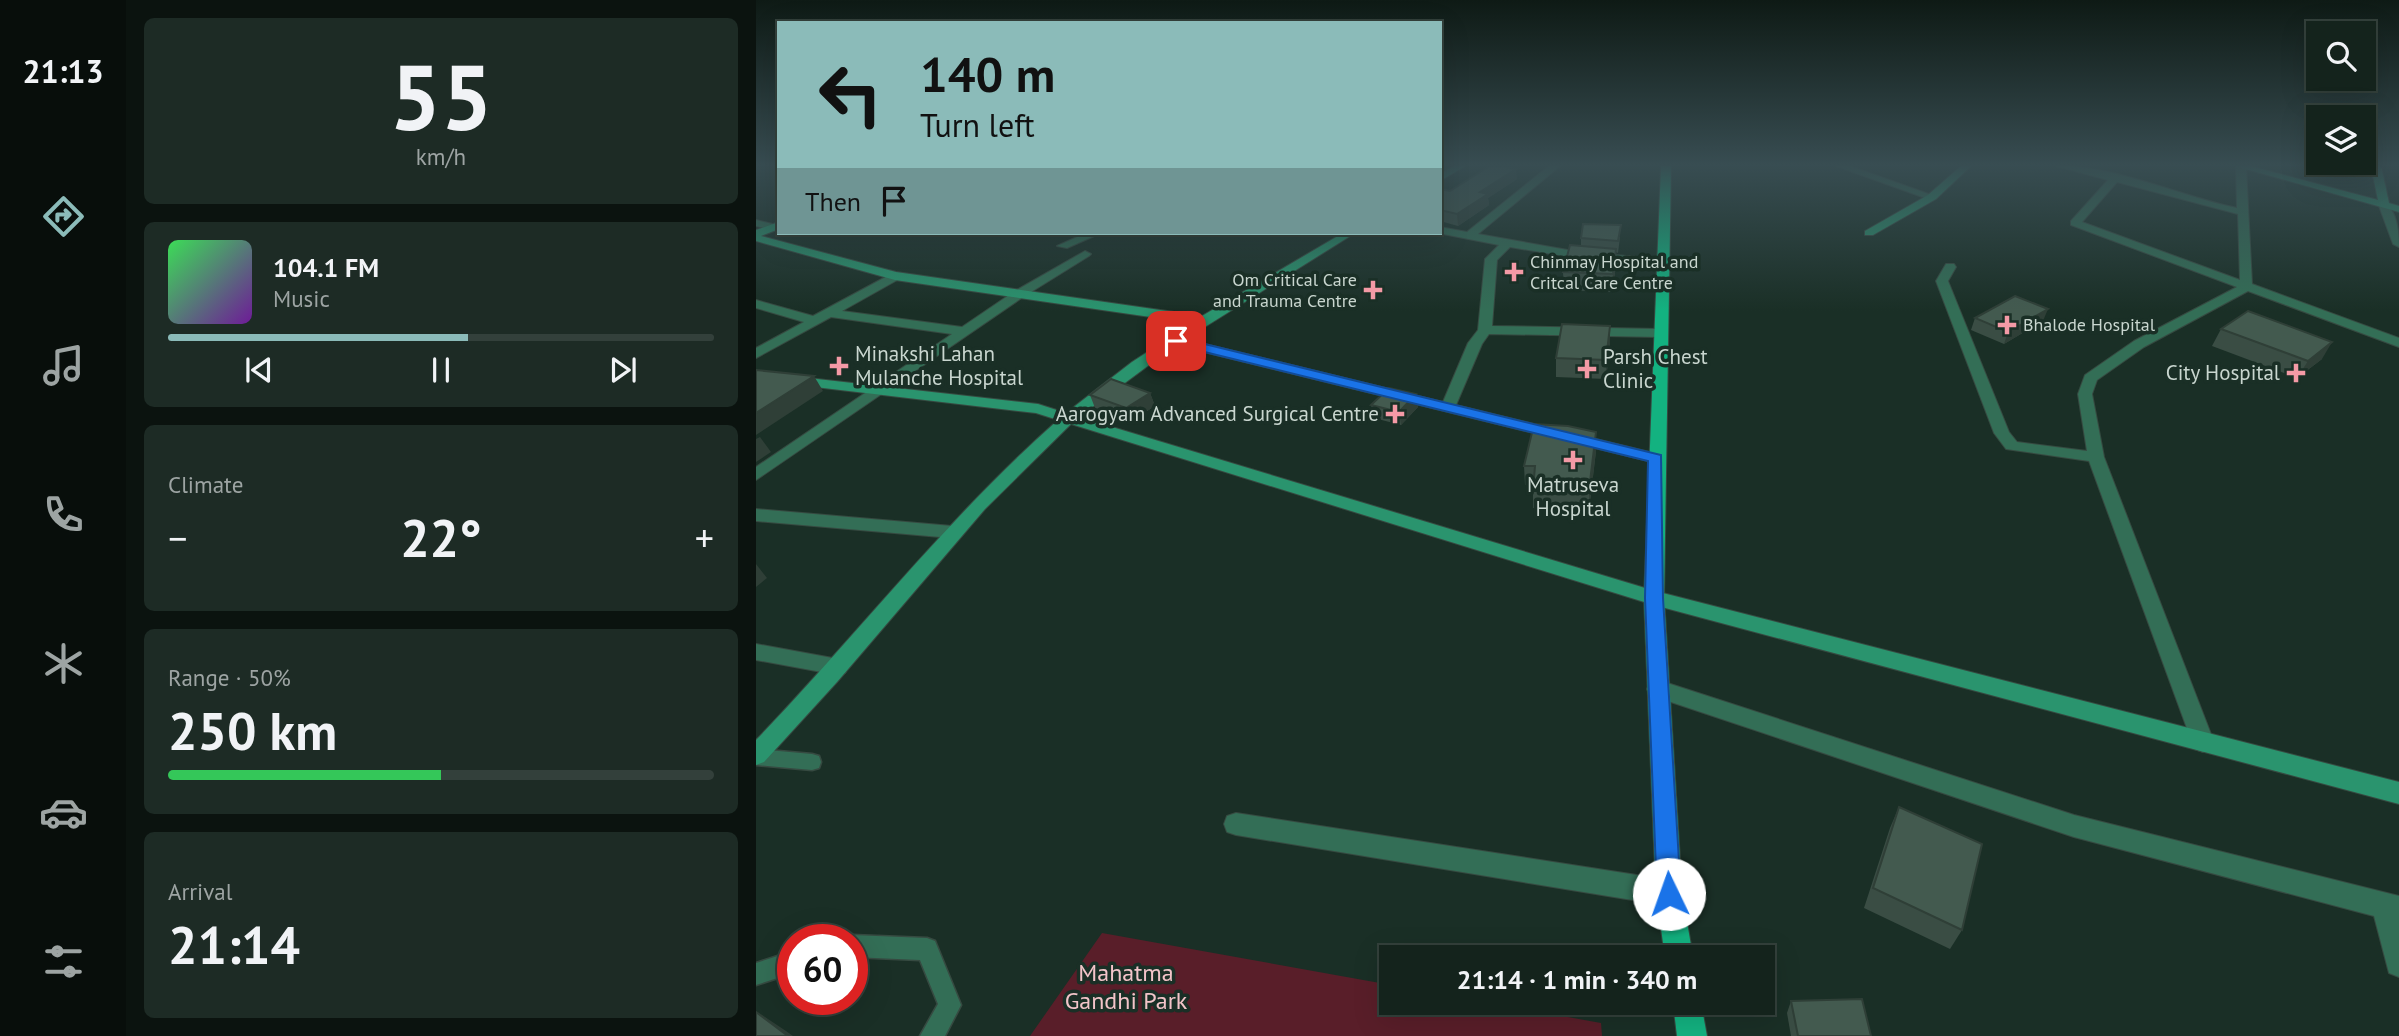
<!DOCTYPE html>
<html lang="en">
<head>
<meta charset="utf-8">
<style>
  :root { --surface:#14231c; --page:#1d2b25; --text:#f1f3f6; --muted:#9da4a3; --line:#33403b; --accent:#8bbbb9 }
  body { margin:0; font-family:"PT Sans",sans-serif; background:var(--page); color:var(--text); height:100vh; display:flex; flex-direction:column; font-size:26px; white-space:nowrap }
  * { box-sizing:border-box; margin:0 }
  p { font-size:23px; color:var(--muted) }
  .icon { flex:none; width:38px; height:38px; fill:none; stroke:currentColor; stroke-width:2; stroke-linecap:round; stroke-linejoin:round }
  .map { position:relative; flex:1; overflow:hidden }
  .sheet { display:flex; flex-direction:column; gap:18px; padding:18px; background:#0b130f; width:630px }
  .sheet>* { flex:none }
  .banner { position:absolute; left:21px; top:21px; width:665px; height:214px; border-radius:0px; box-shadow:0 7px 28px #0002,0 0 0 2px var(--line); background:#8bbbb9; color:#111; overflow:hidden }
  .tools { position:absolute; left:1550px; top:21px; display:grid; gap:14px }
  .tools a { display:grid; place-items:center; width:70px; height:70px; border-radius:0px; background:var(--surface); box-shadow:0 7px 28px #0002,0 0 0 2px var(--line); font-size:35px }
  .speed { position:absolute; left:21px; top:924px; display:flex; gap:14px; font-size:35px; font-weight:700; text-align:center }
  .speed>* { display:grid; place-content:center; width:91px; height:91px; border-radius:50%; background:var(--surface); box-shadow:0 7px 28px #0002,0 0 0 2px var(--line); line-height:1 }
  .speed .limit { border:10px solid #d22; background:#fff; color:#111 }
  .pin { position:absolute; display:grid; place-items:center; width:60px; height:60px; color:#fff; margin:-30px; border-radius:14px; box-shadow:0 4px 10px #0006 }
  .me { position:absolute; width:77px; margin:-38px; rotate:357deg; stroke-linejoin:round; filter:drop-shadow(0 0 5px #0008) }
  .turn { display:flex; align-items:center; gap:24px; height:147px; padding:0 28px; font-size:32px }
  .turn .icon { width:91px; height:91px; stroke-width:2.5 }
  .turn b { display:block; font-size:49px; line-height:60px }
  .then { display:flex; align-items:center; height:66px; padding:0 28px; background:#0003; gap:14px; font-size:26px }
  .big { font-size:52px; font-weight:700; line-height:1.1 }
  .sheet .tile { flex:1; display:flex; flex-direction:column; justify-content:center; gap:10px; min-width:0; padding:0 24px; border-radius:10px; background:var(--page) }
  .sheet .dial { align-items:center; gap:0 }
  .dial b { font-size:91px; line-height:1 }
  .song { display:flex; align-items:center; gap:21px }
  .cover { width:84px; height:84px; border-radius:10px; background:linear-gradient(135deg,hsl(130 70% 55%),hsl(280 70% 35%)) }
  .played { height:7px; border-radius:4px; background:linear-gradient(90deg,var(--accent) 55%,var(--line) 55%) }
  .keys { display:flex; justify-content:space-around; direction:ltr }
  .heat { display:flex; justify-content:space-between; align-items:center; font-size:38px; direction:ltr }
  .charge { height:10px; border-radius:5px; background:linear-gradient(90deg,#34c759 50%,var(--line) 0) }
  .trip { position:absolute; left:623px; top:945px; width:396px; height:70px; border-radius:0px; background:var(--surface); box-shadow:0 7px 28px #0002,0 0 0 2px var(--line); font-weight:700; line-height:70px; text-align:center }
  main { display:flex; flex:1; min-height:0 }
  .tab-bar { display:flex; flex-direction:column; width:126px; justify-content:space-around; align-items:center; background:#080e0b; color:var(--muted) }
  .tab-bar .icon { width:49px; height:49px }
  .tab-bar .current { color:var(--accent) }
  .tab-bar b { font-size:32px; color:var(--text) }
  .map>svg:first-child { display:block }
</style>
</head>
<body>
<main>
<nav class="tab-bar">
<b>21:13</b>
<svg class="icon current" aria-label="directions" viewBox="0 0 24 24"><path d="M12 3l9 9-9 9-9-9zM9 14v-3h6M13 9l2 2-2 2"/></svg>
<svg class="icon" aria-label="music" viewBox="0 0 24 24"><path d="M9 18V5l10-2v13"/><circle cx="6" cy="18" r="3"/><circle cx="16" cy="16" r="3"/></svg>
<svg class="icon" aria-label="phone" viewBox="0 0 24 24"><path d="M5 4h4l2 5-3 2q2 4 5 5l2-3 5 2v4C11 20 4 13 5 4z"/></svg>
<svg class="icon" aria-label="climate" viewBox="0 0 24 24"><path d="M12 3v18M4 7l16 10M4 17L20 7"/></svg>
<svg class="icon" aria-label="car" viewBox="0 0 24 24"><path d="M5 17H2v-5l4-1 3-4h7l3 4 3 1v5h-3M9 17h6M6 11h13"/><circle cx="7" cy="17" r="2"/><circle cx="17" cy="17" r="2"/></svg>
<svg class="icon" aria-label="filters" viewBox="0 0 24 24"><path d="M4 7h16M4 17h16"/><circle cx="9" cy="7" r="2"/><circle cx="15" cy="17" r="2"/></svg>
</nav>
<section class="sheet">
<div class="tile dial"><b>55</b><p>km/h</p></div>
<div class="tile">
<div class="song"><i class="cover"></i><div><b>104.1 FM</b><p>Music</p></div></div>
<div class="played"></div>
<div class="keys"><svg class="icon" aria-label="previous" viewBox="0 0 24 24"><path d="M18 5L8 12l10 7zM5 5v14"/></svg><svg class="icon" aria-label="pause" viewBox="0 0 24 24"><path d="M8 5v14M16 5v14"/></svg><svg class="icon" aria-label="next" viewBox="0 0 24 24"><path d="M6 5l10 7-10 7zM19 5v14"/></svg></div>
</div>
<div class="tile"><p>Climate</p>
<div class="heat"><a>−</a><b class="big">22°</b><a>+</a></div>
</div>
<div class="tile"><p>Range · 50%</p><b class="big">250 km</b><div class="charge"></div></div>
<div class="tile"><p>Arrival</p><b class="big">21:14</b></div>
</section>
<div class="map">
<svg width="1643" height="1036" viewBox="0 0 1643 1036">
  <rect width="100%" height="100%" fill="#1a2f26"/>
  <path fill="#591e29" d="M346 933 635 985V1003H734L845 1023 846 1036H274Z"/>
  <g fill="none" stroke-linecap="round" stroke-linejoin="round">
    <defs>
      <g id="lane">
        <path d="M0 749 56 754 63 756 65 762 63 768 56 770 0 765Z"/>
        <path d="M96 935 171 938 179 941 205 1005 189 1036H164L182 1004 164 960 96 957V940H88Z"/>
        <path d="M37 951V973L0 985V963Z"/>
      </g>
      <g id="street">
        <path d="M793 166H804L722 234 823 252 907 259 913 263 907 267 850 263 754 247 741 260 736 326 904 329 911 333 904 337 733 334 726 344 700 405 906 455 908 458 906 461 900 463 415 344 413 341 420 337 687 402 712 343 722 330 729 259 743 245 682 233H684V227L711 232Z"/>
        <path d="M1080 166H1094L1181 197 1172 199Z"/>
        <path d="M1300 166C1355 164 1427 197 1481 208L1480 166H1490L1496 284 1643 338V347L1492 291 1388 347 1341 380 1336 394 1348 457 1458 742 1455 749 1447 752 1439 749 1436 742 1333 461 1250 449 1238 433 1180 281 1190 264H1198L1200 267 1192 281 1253 432 1261 442 1331 451 1322 394 1329 375 1378 341 1481 287 1315 225V221L1352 180ZM1361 182 1482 214 1484 280 1326 222Z"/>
        <path d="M1628 203C1641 210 1643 233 1643 247L1637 244 1623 206Z"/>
        <path d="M0 220 21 225 22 227 17 230 0 226Z"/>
        <path d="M330 233H345L311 248 301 246Z"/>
        <path d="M329 251 335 254 333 256 267 297 0 480V467L196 334 75 317 0 358V348L48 322 0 308V300L57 316 139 272 145 276 143 279 86 311 206 327 259 291Z"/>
        <path d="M0 509 196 526 205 532 196 538 0 521Z"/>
        <path d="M0 644 82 659 89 661 92 667 89 673 82 675 0 660Z"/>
        <path d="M902 680 1318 815 1643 896V977L1633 973 1618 916 1318 837 894 695 891 689 894 683Z"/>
        <path d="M480 813 913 880 922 884 926 893 922 902 913 906 480 835 471 832 468 824 471 816Z"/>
      </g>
      <g id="secondary">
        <path d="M698 166H709L684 181V174Z"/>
        <path d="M1205 166H1215L1180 199 1117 235H1109V231L1172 195Z"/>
        <path d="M1479 166H1494L1622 200 1615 166H1625L1633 203 1643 206V212Z"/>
        <path d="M23 222V229L5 236 140 272 446 316 587 233H599L420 345 323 417 899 591 1643 782V804L898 605 315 424 229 509 81 682 8 762 0 765V740C102 634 192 517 302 420L280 413 0 380V372L282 404 310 413 376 362 436 323 139 280 0 241V230Z"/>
      </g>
      <g id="primary">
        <path d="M905 166H915L908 598 926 893 937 957H909L900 893 888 598Z"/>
        <path d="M917 1003H945L951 1036H921Z"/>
      </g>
    </defs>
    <use href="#lane" stroke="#364a41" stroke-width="3"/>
    <use href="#street" stroke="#364a41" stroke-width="2"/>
    <use href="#secondary" stroke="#364a41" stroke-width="2"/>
    <use href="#primary" stroke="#364a41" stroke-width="2"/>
    <use href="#lane" fill="#336e56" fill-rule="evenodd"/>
    <use href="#street" fill="#336e56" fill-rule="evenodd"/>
    <use href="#secondary" fill="#2a946e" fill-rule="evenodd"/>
    <use href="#primary" fill="#13b280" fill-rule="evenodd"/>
  </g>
  <g fill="#3a4d44">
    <path d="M761 179 732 198 733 205 702 226 684 221V189L694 191Z"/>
    <path d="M864 237 862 253 860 252V266L856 292 808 290 807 272 825 246V238Z"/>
    <path d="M1219 318 1287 321 1248 344 1215 330Z"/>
    <path d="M854 326V345L850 379 800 377V358Z"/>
    <path d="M1465 329 1566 359 1541 378 1456 346Z"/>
    <path d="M394 393 399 406 375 421 339 408 334 395Z"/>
    <path d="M660 394 662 407 645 425 618 418 615 405Z"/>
    <path d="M840 451 833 510 777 508V485H769L768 466Z"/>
    <path d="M1143 807 1206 930 1194 949 1108 908 1134 828Z"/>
    <path d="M1035 1001 1115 1036H1035L1031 1013Z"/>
  </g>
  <g fill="#2f3f37">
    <path d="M760 169 761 179 732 198 733 205 702 226 701 214 724 192Z"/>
    <path d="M860 249V266L856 292 857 274Z"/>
    <path d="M1292 309 1287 321 1248 344 1252 332Z"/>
    <path d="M854 326V345L850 379V360Z"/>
    <path d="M1576 342 1566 359 1541 378 1552 361Z"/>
    <path d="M58 376 67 391 0 435V413Z"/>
    <path d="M394 393 399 406 375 421 370 408Z"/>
    <path d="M660 394 662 407 645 425 643 412Z"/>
    <path d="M840 432V451L833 510V490Z"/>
    <path d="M4 437 15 452 0 462V439Z"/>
    <path d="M0 564 11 578 0 587Z"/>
    <path d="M0 1011 30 1031 37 1036H32Z"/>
  </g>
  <g fill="#435a4f" stroke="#2f3f37" stroke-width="2">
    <path d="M734 166H744L760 169 724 192 732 194 701 214 684 210V189L694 191Z"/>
    <path d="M827 224 865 225 862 241 825 238Z"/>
    <path d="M814 245 860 249 857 274 807 272Z"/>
    <path d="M1259 296 1292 309 1252 332 1219 318Z"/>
    <path d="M1492 311 1576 342 1552 361 1465 329Z"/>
    <path d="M806 324 854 326 850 360 800 358Z"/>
    <path d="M0 370 58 376 0 413Z"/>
    <path d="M355 379 394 393 370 408 334 395Z"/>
    <path d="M633 388 660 394 643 412 615 405Z"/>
    <path d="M778 424 812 426 840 432 833 490 777 489 779 466H768Z"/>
    <path d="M1143 807 1226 844 1206 930 1117 888Z"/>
    <path d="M1106 999 1115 1036H1042L1035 1001Z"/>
    <path d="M0 1012 32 1036H0Z"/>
  </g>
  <linearGradient id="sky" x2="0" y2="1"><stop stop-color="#0e1a15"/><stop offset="0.53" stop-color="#384d52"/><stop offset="1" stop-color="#384d52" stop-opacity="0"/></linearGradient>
  <rect width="1643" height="311" fill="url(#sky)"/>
  <path fill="#1a73e8" stroke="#114b97" stroke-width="2" d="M420 337 905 455 907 598 925 894 922 902 913 905 905 902 901 894 889 598 892 461 416 344 414 341Z"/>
  <g fill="#f49aa6" stroke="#1a2f26" stroke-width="2.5">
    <path d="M754.5 261.5h7v7h7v7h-7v7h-7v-7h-7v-7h7z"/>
    <path d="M613.5 279.5h7v7h7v7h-7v7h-7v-7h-7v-7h7z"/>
    <path d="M1247.5 314.5h7v7h7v7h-7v7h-7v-7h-7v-7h7z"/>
    <path d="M79.5 355.5h7v7h7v7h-7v7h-7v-7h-7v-7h7z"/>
    <path d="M827.5 358.5h7v7h7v7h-7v7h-7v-7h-7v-7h7z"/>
    <path d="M1536.5 362.5h7v7h7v7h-7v7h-7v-7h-7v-7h7z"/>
    <path d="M635.5 403.5h7v7h7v7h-7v7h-7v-7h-7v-7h7z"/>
    <path d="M813.5 449.5h7v7h7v7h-7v7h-7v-7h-7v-7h7z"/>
  </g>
  <g text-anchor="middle" stroke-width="7" stroke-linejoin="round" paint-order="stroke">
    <g font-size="18" fill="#c9d6cf" stroke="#1a2f26" text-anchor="start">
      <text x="774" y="268">Chinmay Hospital and<tspan x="774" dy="21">Critcal Care Centre</tspan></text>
      <text x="601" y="286" text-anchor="end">Om Critical Care<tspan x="601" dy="21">and Trauma Centre</tspan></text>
      <text x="1267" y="331">Bhalode Hospital</text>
    </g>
    <g font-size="21" fill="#c9d6cf" stroke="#1a2f26" text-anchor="start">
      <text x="99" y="361">Minakshi Lahan<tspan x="99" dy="24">Mulanche Hospital</tspan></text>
      <text x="847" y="364">Parsh Chest<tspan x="847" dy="24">Clinic</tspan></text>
      <text x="1524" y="380" text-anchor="end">City Hospital</text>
      <text x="623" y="421" text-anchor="end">Aarogyam Advanced Surgical Centre</text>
      <text x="817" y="492" text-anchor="middle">Matruseva<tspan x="817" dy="24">Hospital</tspan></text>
    </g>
    <g font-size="24" fill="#f3c4c9" stroke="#1a2f26">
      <text x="370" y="981">Mahatma<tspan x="370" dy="28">Gandhi Park</tspan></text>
    </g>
  </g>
</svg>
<div class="tools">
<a><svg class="icon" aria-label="search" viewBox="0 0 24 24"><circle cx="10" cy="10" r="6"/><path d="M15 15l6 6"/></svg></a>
<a><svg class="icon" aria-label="layers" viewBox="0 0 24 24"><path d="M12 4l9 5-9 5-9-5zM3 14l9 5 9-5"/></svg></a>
</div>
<div class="speed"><div class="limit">60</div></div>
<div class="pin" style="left:420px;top:341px;background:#d93025"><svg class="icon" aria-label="arrive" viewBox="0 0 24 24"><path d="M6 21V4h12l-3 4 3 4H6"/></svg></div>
<svg class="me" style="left:913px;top:894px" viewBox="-20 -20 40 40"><circle r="19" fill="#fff"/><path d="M0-13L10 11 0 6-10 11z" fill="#1a73e8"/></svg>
<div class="trip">21:14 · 1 min · 340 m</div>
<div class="banner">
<div class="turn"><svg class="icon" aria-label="left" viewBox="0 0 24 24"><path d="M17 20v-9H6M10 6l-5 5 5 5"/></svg><div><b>140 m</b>Turn left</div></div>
<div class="then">Then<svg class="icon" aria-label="arrive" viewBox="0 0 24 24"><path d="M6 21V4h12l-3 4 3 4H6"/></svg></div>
</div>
</div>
</main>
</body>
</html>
